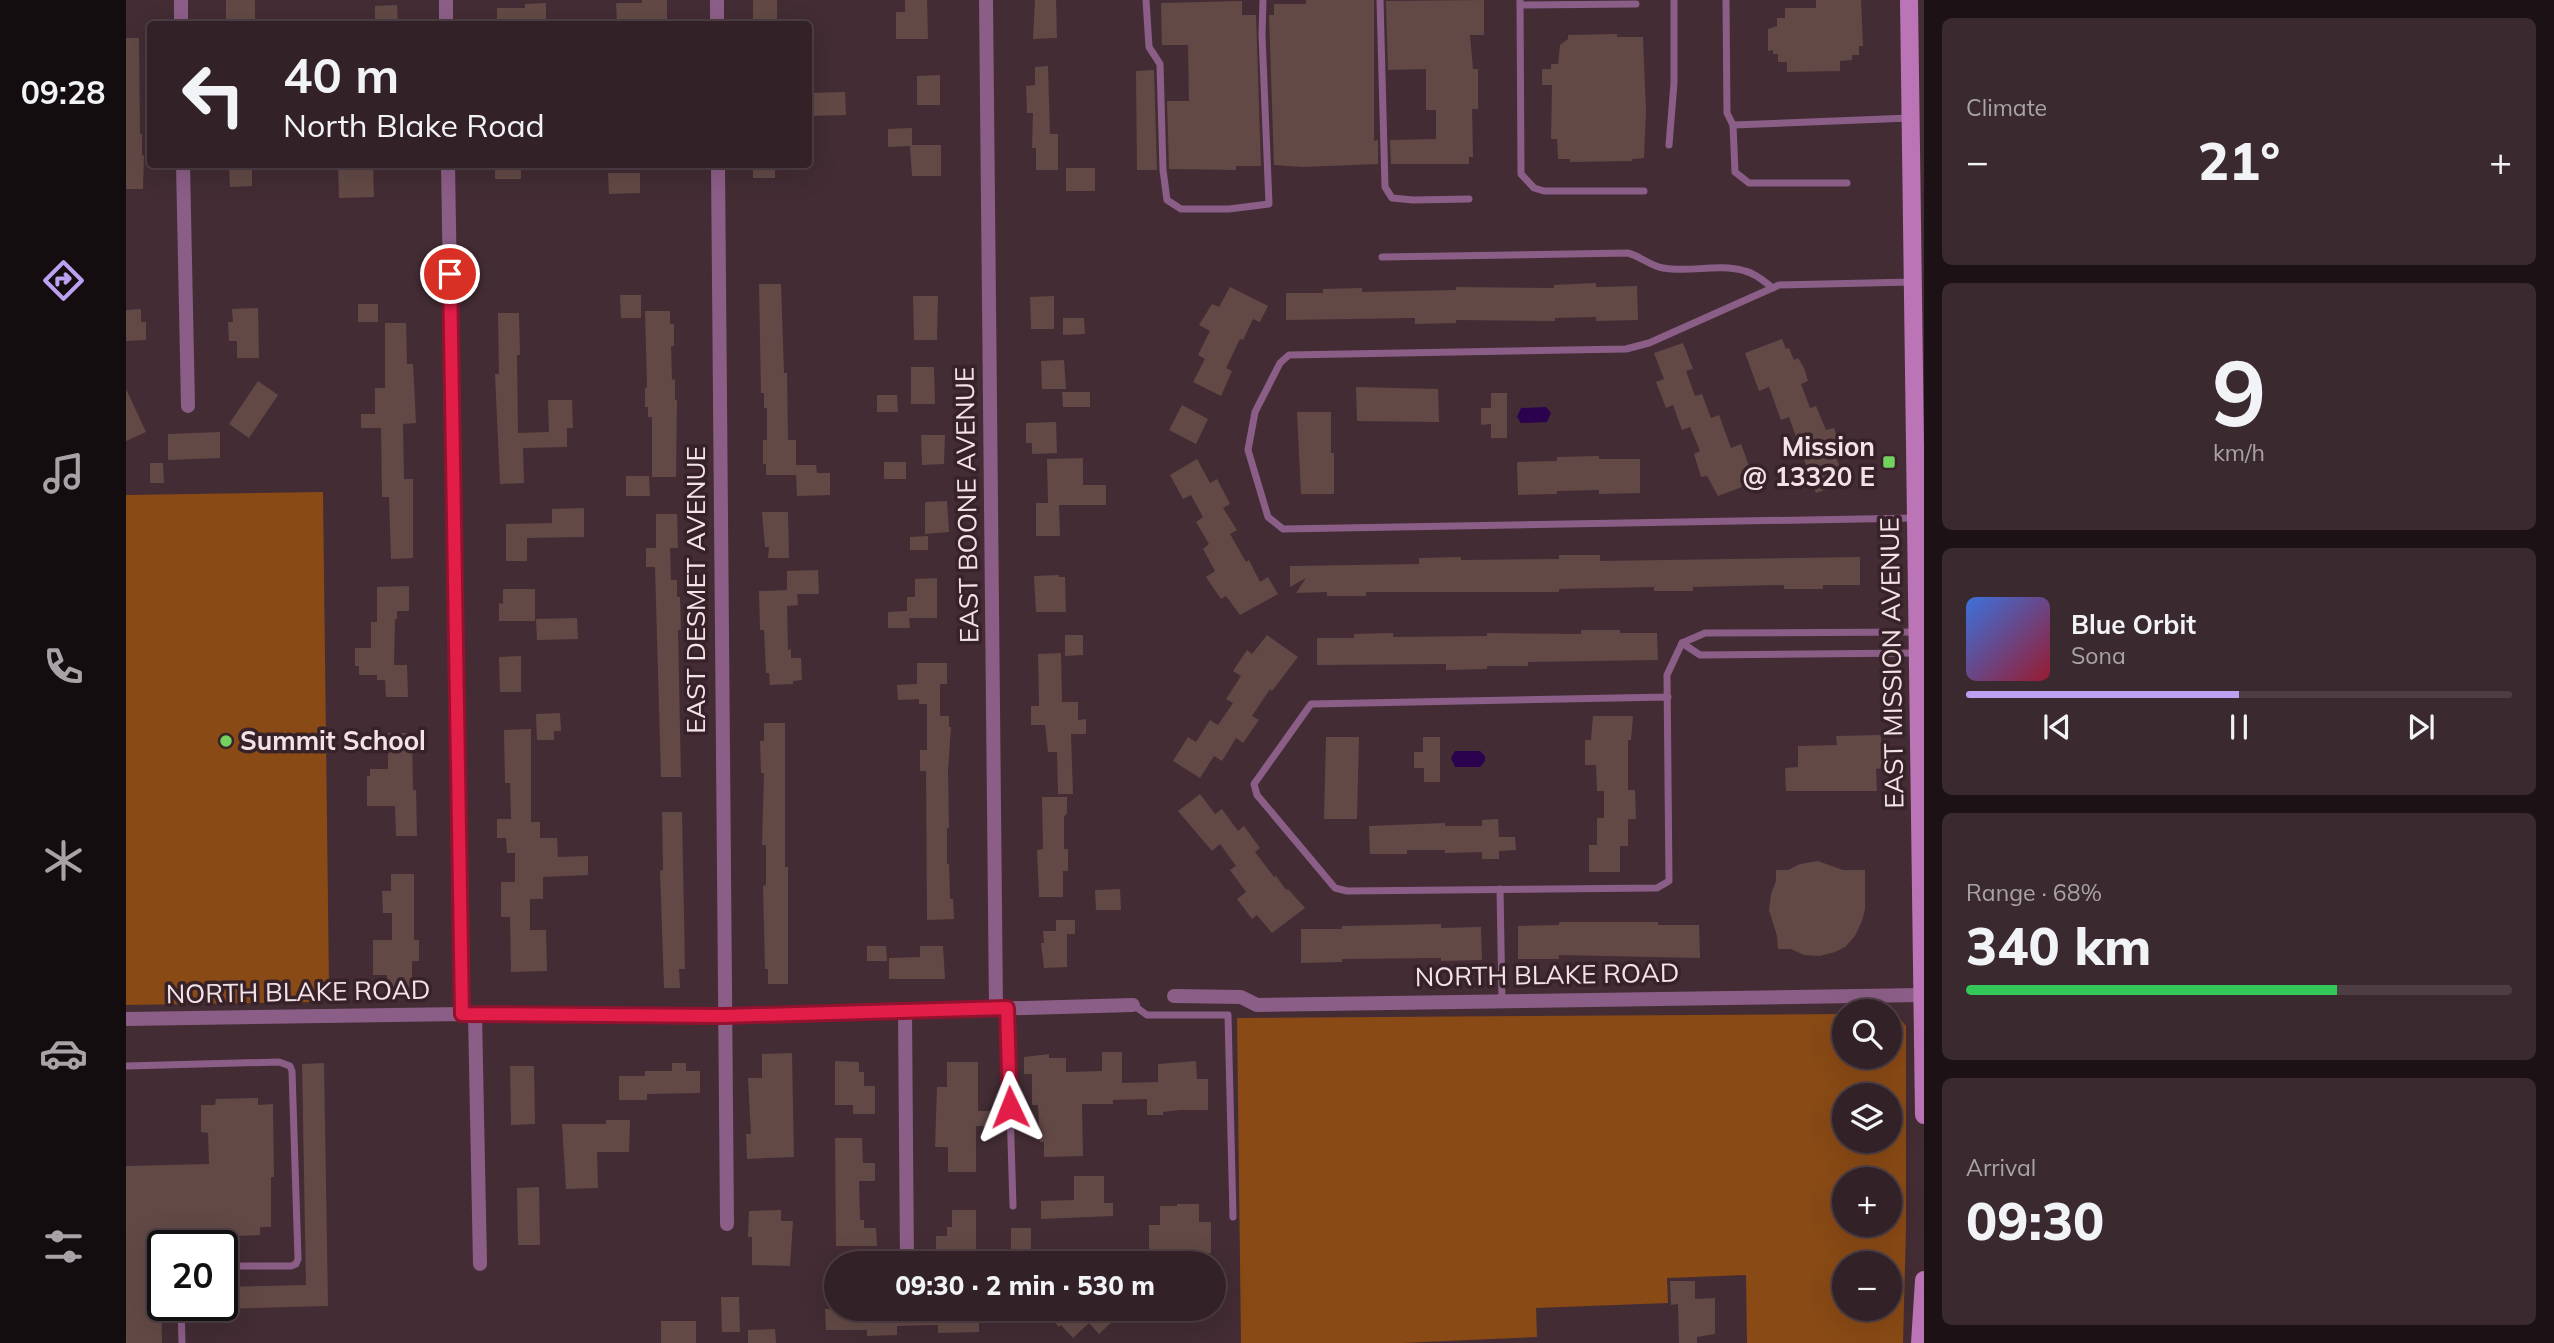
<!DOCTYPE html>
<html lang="en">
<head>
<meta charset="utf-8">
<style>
  :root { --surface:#322127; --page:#3a292f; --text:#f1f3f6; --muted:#a8a3a7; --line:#4d3e44; --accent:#bca0f2 }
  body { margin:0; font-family:Mulish,sans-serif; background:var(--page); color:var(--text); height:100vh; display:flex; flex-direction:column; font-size:26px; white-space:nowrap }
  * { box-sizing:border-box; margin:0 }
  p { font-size:23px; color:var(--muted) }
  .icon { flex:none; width:38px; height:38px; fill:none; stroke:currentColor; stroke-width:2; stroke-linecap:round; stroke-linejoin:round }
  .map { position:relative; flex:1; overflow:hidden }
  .sheet { display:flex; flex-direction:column; gap:18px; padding:18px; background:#1c1215; width:630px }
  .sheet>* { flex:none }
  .guide { position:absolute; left:21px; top:21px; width:665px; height:147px; border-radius:7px; box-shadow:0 7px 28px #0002,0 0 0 2px var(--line); background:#322127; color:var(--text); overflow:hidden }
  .buttons { position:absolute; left:1706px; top:999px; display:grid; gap:14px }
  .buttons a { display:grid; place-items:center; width:70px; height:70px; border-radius:50%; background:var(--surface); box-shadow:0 7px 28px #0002,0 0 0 2px var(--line); font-size:35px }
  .speed { position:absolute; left:21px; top:1230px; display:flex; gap:14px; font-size:35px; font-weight:700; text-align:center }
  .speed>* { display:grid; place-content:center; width:91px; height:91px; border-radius:50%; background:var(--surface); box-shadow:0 7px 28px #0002,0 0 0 2px var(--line); line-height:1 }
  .speed .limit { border:4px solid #111; border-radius:10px; background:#fff; color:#111 }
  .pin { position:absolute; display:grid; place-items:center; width:60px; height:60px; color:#fff; margin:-30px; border:4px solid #fff; border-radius:50%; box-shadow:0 2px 7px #0007 }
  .me { position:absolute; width:77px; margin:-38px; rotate:358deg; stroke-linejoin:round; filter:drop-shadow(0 0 5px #0008) }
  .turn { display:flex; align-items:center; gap:24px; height:147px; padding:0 21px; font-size:32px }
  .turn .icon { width:91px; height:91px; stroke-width:2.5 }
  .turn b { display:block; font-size:49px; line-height:60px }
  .big { font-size:52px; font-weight:800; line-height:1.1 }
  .sheet .card { flex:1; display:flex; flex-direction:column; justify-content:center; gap:10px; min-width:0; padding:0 24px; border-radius:10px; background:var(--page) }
  .sheet .dial { align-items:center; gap:0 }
  .dial b { font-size:91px; line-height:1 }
  .song { display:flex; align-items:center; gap:21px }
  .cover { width:84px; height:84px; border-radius:10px; background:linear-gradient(135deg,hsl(220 70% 55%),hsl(350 70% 35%)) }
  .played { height:7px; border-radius:4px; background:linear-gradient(90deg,var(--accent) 50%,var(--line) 50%) }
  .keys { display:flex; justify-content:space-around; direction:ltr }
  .heat { display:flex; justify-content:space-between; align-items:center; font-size:38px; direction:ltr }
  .charge { height:10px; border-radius:5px; background:linear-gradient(90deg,#34c759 68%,var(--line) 0) }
  .trip { position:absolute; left:698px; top:1251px; width:402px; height:70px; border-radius:35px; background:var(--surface); box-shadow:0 7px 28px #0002,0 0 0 2px var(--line); font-weight:800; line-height:70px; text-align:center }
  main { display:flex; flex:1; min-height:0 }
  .dock { display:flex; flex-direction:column; width:126px; justify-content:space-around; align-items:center; background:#140d10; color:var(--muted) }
  .dock .icon { width:49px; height:49px }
  .dock .current { color:var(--accent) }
  .dock b { font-size:32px; color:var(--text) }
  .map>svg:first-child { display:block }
</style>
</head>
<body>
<main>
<nav class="dock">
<b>09:28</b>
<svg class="icon current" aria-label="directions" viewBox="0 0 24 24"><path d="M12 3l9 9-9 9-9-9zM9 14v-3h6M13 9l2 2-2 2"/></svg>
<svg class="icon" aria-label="music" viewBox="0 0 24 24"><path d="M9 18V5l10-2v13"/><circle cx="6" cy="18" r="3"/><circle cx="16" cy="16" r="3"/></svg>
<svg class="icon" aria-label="phone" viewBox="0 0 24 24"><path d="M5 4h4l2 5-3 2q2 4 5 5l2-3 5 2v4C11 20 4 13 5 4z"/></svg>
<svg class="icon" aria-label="climate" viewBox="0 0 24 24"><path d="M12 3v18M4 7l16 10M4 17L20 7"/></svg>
<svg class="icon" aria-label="car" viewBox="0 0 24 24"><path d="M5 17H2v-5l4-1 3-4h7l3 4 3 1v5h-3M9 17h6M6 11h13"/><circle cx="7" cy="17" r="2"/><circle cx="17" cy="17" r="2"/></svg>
<svg class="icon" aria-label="filters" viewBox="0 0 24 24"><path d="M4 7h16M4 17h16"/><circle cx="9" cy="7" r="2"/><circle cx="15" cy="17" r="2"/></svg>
</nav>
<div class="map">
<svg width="1798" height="1343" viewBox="0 0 1798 1343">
  <rect width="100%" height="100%" fill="#432c34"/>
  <g fill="#894a15" fill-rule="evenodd">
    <path d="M197 492 203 987 192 1002 0 1005V495Z"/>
    <path d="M1764 1013H1767V1018L1775 1020 1780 1026V1228L1777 1343H1621L1620 1275 1541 1278 1542 1303 1410 1308 1411 1337 1276 1343H1115L1111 1018 1718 1014V1057H1764ZM1718 1096H1764V1141H1718ZM1718 1180H1764V1225H1718ZM1718 1264H1764V1309H1718Z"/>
  </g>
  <g fill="#2b024e">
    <path d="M1420 407 1425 413 1421 422 1395 423 1391 417 1395 408Z"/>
    <path d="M1329 751H1354L1359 756V761L1354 767H1329L1325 758Z"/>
  </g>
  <g fill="#624946">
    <rect x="100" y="0" width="29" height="24"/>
    <path d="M516 0H541V24H491L490 3H516Z"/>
    <rect x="627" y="0" width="24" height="24"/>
    <path d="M779 0H801L802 39H770V12H779Z"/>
    <path d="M909 0H930L931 38 907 39Z"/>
    <path d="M1180 0H1248V141L1252 140V164L1177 167 1148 165 1143 15H1148V4H1180Z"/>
    <path d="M1358 0V35H1344L1347 69H1352V109H1346L1347 157H1343V164H1265L1264 140 1310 139V110H1300V69L1262 70 1260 1Z"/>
    <path d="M1690 0H1735L1737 46H1733V55H1726V60L1714 61V71L1661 72V62H1652V54H1647V50L1642 51V29L1651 26V18H1659V8H1690Z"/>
    <path d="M1116 1V15H1130L1135 166H1110V170L1043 169 1041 101H1063L1062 45H1036L1035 3Z"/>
    <path d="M420 3V24H371V8H399V4Z"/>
    <path d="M271 5 272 24H249V6Z"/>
    <path d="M1491 34V37H1517L1520 111 1518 158 1506 159V161L1444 162V159H1432L1431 139H1425L1426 85H1416V69H1425V64H1432L1434 45 1442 39V35Z"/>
    <path d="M0 38H13L14 134H16V156L18 155 17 189H0Z"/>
    <path d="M922 66 924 134H932V170H910V148H906L907 113H901L900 86 909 85V67Z"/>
    <path d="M1028 70 1031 170H1011L1010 71Z"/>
    <path d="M814 75V105H791V76Z"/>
    <path d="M719 92 720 115 682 116V93Z"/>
    <path d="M786 128V145H815V176H786L784 146 762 147V129Z"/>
    <path d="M103 164H126V186L104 187Z"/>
    <path d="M247 164 248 197 213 198 212 165Z"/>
    <rect x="369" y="164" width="26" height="15"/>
    <rect x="627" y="164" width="22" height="14"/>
    <rect x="940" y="168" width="29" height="23"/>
    <path d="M482 173H514V193L483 194Z"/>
    <path d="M1470 283V287L1511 286 1512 320 1470 321V317L1429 318V321L1330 320V323L1289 324V318L1160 320V293H1197V289L1236 288V292L1330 290V287L1428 288V285Z"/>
    <path d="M633 284H655L658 373H661L662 440H670V465H690L691 473H704V495L671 496 670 475H640V464H637V440H641V408H638V393H635Z"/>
    <path d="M1104 287 1142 306 1134 322 1127 319 1117 340 1114 339 1100 368 1106 371 1095 396 1067 382 1079 359 1072 355 1084 331 1073 325 1086 304 1093 307Z"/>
    <path d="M494 295H515V318H495Z"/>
    <path d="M787 296H812L811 340H788Z"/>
    <path d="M928 296V329H905L904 297Z"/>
    <rect x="232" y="304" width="20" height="18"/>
    <path d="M132 308 133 358H111V341H103L102 322H107L106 309Z"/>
    <path d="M15 309V322H20V340L0 341V310Z"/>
    <path d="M519 311H544V324H548V346H545L546 380 549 379V400H551L550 477H526V417H522V407H519V388H521Z"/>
    <path d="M372 313H393L394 355H391L392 433 423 432 422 400H446L447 428H441V447L397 448 398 483 374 484 369 374H373Z"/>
    <path d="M937 318H958L959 334 937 335Z"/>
    <path d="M259 323H280L281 364H287L290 423 277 424 278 479H287V558L265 559 263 497H256L255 428H235V414H249V388H259Z"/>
    <path d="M1656 339 1660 349 1663 348 1668 360 1672 358 1678 368 1682 381 1675 384 1684 408 1690 406 1700 430 1708 428 1717 453 1710 456 1719 483 1690 493 1663 417 1655 420 1643 387 1633 391 1619 353Z"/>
    <path d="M1557 343 1567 369 1560 371 1569 396 1576 394 1585 418 1593 415 1605 448 1615 444 1629 482 1592 496 1581 476 1575 477 1568 454 1574 451 1564 427 1556 430 1547 405 1540 408 1530 382 1538 379 1528 353Z"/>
    <path d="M938 360 940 389H916L915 361Z"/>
    <path d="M785 367H808L809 404H785Z"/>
    <path d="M132 381 152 395 123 438 103 424Z"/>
    <path d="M1230 387 1312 389 1313 422 1231 421Z"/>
    <path d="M0 389 20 432 0 441Z"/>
    <path d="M936 392H964V407H937Z"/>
    <path d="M1365 393H1381V438H1365V424L1355 425V408H1365Z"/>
    <path d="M751 395H771L772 412H751Z"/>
    <path d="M1056 405 1082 419 1070 444 1043 430Z"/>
    <path d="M1171 412H1205V453H1208V494H1175Z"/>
    <path d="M930 422 931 453 906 454V443H900V423Z"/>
    <path d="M94 432V458L42 460V434Z"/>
    <path d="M795 435H819L818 464 796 465Z"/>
    <path d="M1473 456V459H1514V493L1473 494V490L1431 491V494L1392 495 1391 462 1431 461V457Z"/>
    <path d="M957 458V485H980V505H933L934 536H910V503H922L921 459Z"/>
    <path d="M1071 459 1084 483 1091 479 1104 504 1097 508 1111 530 1104 534 1120 562 1123 560 1134 582 1142 577 1152 594 1114 615 1100 596 1095 599 1080 577 1089 571 1077 549 1083 544 1070 522 1077 517 1065 495 1057 499 1044 475Z"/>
    <rect x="758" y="462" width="22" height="17"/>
    <path d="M24 463H37L38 483H24Z"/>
    <path d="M500 476H523L524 496H500Z"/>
    <path d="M821 501 823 532 799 534V502Z"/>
    <path d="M458 508V537L401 538V561H380V524L426 523V509Z"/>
    <path d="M636 512H662L663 558H642L643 547H639Z"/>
    <path d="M530 514H551L552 548H544L545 580H551V597H554L555 630H552L555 777H535L529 567H520V548H530Z"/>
    <path d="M802 536V550H784V537Z"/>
    <path d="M1433 555H1474V561L1734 557V585H1697V589H1658V585L1567 587V591H1528V587L1433 589V592H1240V596H1201V592L1170 593 1180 578 1164 587V566L1293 564V558L1335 557V560L1433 559Z"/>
    <path d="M692 570 693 594H671L672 605 661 606 662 650 665 649V658H675L676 680 667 681V684L644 685 643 673H640L638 630H634L633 591 661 590V571Z"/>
    <path d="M933 575V577H939L940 612H910L908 576Z"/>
    <path d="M811 578V618H783L784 628H762V612L781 611V597H789V579Z"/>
    <path d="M283 586V611H271V619H269L268 665H281L282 697H260L259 680H251V675H233V666H229V648H245V622H251V587Z"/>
    <path d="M377 589H409V621H373V603L377 604Z"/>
    <path d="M451 618 452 639 411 640 410 619Z"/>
    <path d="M1455 630H1494V633H1531L1532 660 1402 662V666H1361V669L1320 670V664L1191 665V638H1228V634L1267 633V637L1361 636V633L1455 634Z"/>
    <path d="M939 635H957V655L939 656Z"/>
    <path d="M1141 635 1172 657 1146 691 1144 689 1126 716 1133 720 1117 743 1110 738 1096 761 1088 756 1074 778 1047 761 1062 737 1070 742 1084 720 1092 725 1107 703 1100 699 1115 676 1107 671 1121 650 1126 654Z"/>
    <path d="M935 653 936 702H952V720L960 719V734H945L947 794H932L931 752H922L919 725H905V706H913L912 654Z"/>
    <path d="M395 656V692H374L373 657Z"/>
    <path d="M791 663H821V684H814V716H823V727H825L822 771 823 828H821V864H823L824 899H827L828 919 801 920 800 771H794V750H801V704H793V699L772 700 771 685 791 684Z"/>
    <path d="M434 713 435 731H428V740H411L410 714Z"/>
    <path d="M1467 716H1507L1505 740H1502V790H1509L1510 819H1502V846H1494V872H1463V845H1471V818H1478V791H1471L1470 765H1459V740H1465Z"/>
    <path d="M638 723H659V867H662V984H642V969H639L637 886 640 885V845H636L638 773H635L634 741H638Z"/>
    <path d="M405 729V822H414V838H431L432 857 462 856V875L417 877V899H404V930H420L421 971 385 972 384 917H375V882H389V853H381L380 838H371V819H385L384 783H379L378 730Z"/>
    <path d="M262 733H286L287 790H290L291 836H270L269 806H241V776H244V769H262Z"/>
    <path d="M1755 735 1756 768 1750 769 1751 791H1660L1659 768 1672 767V746L1711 745 1710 736Z"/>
    <path d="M1200 737H1233L1231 819H1198Z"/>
    <path d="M1297 737H1314V782H1298V768H1288V752H1297Z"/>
    <path d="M1074 794 1089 814 1096 809 1112 831 1118 826 1134 848 1129 852 1148 877 1150 876 1160 890 1162 889 1179 908 1146 933 1131 915 1126 919 1111 899 1120 892 1104 870 1110 866 1094 844 1086 851 1052 811Z"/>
    <path d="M916 797H941V813L938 817V849H942V871H937V897H913L911 850 917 849Z"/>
    <path d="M536 812H556L559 969H553L554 988H538L534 871 537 870Z"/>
    <path d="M1372 819 1373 837H1389L1390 850 1373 851V859H1356V852L1319 853V850H1281V854H1244L1243 826 1319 823V826H1356V820Z"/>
    <path d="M1692 861 1717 870H1739V909L1736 921 1729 936 1719 947 1709 952 1694 956 1678 955 1665 949H1652L1651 936 1643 910 1645 894 1650 881V870H1662L1674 864Z"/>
    <path d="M265 874H288V940H293V961H286V989L261 990V975H247V940H266V913H257L256 891H265Z"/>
    <path d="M994 889 995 910H970L969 890Z"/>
    <path d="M930 920H949V934H941V967L918 968 915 943H918L917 931H930Z"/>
    <path d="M1433 922H1532V925H1573L1574 958 1433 955V959H1392V926L1433 925Z"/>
    <path d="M1315 924V928L1355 927 1356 960 1315 961V958L1216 959V962L1175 963V929H1216V926Z"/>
    <path d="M741 946H760L761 961H741Z"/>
    <path d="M794 946H817L819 979H763V958L794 957Z"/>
    <path d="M976 1052H996V1083L1032 1082V1064L1070 1061 1071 1079H1082V1110H1054L1037 1112V1115H1021V1099L987 1100V1104H956L957 1156 918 1157V1142H914L912 1105H906V1074H898V1057L923 1054V1058H940V1072L976 1071Z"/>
    <path d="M666 1053 668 1157 621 1159 620 1134H625L622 1078H636V1054Z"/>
    <path d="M709 1061 733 1062V1072H738V1086H749V1114H727V1105H709Z"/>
    <path d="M821 1062H852V1111H870V1126H850V1172H822V1147H809L811 1087H821Z"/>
    <path d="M198 1063 202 1306 96 1309V1287L180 1285 176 1064Z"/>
    <path d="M546 1063H560V1071H574V1093L521 1094V1100H493V1076H519V1071H546Z"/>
    <path d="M384 1066H408L409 1124 385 1125Z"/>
    <path d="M132 1098V1105L147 1104 148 1177H145V1227H134V1235L29 1239 30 1282 35 1281 36 1343H0V1166L83 1164 82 1133 75 1132V1105H89L90 1099Z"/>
    <path d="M480 1120H504L503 1152H471L472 1188 440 1189 436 1124H480Z"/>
    <path d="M709 1138H736L737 1163H749V1181H733L734 1220H738V1228H750L751 1246H710Z"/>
    <path d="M948 1176H978V1203H987V1216L915 1219V1201L948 1200Z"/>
    <path d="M413 1187 414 1245H392L391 1188Z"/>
    <path d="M1051 1204H1073V1222H1085V1253H1056L1039 1255V1257H1023V1225H1034V1206H1051Z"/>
    <path d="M655 1210V1221H667L664 1266 626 1265V1237H622L623 1211Z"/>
    <path d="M826 1210H850V1253H810V1236H821V1227H826Z"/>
    <path d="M885 1228H905V1252L885 1253Z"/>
    <path d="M1544 1281H1569V1299L1589 1298V1334L1571 1337V1343H1553L1552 1304 1545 1305Z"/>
    <path d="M595 1297H613L614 1332H596Z"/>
    <path d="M699 1309H853V1332L812 1333V1325L771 1326V1335L741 1336V1330H700Z"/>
    <path d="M916 1309H1000L973 1334 963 1323 947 1338 935 1325 933 1327Z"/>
    <rect x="535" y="1321" width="35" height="22"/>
    <path d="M649 1329 650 1343H622V1330Z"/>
  </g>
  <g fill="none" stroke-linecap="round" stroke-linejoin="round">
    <g stroke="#8b5e87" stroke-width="7">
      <path d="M1020 0 1023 47 1034 64 1037 170 1041 200 1055 209H1103L1143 204 1136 35 1137 0"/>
      <path d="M1254 0 1259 187 1266 198 1287 200 1343 199"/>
      <path d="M1394 0 1395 174 1408 188 1418 191H1518"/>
      <path d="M1600 0 1601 113 1607 125 1609 172 1623 183H1721"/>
      <path d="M1394 5 1510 4"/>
      <path d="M1607 125 1784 118"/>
      <path d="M1543 145 1548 83V0"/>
      <path d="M1256 257 1502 253C1514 256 1524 266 1537 268 1564 273 1592 263 1619 271 1629 273 1639 282 1647 288"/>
      <path d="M1786 282 1653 285 1523 343 1500 349 1163 355 1154 363 1129 412 1122 450 1142 517 1157 529 1790 518"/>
      <path d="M1556 643 1574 655 1790 653"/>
      <path d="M1542 697 1185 704 1128 784 1131 795 1209 888 1221 891 1531 888 1543 881 1541 675 1556 643 1579 633 1792 632"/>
      <path d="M1374 889 1376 1001"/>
      <path d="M1007 1005 1021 1015H1102L1107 1217"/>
      <path d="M881 1009 887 1206"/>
      <path d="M0 1066 153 1062 164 1066 166 1071 172 1259 170 1264 165 1266H96"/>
      <path d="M55 1306 56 1343"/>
    </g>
    <g stroke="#8b5e87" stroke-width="14">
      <path d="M55 0V24"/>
      <path d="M320 0V24"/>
      <path d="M591 0V24"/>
      <path d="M860 0 870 1009"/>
      <path d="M57 164 62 406"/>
      <path d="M322 164 336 1014"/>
      <path d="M592 164 601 1224"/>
      <path d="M1048 996 1115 997 1131 1005 1796 995"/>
      <path d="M779 1012 781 1264"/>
      <path d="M349 1014 354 1264"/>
      <path d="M0 1019 336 1014 597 1016 1007 1005"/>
    </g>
    <g stroke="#bb74b5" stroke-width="18">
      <path d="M1783 0 1798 1115"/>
      <path d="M1794 1343 1798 1280"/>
    </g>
  </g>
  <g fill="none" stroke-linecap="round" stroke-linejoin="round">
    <defs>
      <path id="route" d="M324 274 336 1014 597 1016 881 1008 884 1107"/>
    </defs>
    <use href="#route" stroke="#92132f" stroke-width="18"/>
    <use href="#route" stroke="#e11d48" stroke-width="12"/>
  </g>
  <g fill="#73d25d" stroke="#38222a" stroke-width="2.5">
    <rect x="1756" y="455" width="14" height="14" rx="3.5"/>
    <circle cx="100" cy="741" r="7"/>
  </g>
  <g text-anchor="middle" stroke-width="7" stroke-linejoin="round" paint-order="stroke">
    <g font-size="26" font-weight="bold" fill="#f3e3e7" stroke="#38222a" text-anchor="end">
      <text x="1749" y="456">Mission<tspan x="1749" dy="30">@ 13320 E</tspan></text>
      <text x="114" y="750" text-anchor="start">Summit School</text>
    </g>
    <g font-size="26" fill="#f3e3e7" stroke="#38222a">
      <text transform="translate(841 505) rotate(-91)" y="9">EAST BOONE AVENUE</text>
      <text transform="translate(570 590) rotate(-90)" y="9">EAST DESMET AVENUE</text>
      <text transform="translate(1766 663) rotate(-91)" y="9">EAST MISSION AVENUE</text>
      <text transform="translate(1421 975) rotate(-1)" y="9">NORTH BLAKE ROAD</text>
      <text transform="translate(172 992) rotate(-1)" y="9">NORTH BLAKE ROAD</text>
    </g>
  </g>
</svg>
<div class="buttons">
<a><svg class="icon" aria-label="search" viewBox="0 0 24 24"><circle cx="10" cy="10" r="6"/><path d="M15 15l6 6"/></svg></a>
<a><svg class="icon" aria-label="layers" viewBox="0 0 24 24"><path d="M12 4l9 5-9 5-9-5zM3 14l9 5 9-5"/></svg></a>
<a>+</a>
<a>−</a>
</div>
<div class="speed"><div class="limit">20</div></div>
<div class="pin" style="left:324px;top:274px;background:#d93025"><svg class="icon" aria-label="arrive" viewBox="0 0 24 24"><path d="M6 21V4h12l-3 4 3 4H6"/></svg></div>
<svg class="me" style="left:884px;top:1107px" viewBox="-20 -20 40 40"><path d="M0-17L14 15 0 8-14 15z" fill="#e11d48" stroke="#fff" stroke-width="4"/></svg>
<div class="trip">09:30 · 2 min · 530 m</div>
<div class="guide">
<div class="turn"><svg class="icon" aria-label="left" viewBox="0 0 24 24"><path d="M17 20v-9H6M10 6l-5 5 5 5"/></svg><div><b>40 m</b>North Blake Road</div></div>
</div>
</div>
<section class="sheet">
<div class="card"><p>Climate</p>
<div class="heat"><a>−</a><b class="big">21°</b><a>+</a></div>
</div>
<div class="card dial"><b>9</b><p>km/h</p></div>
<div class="card">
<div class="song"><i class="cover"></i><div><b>Blue Orbit</b><p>Sona</p></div></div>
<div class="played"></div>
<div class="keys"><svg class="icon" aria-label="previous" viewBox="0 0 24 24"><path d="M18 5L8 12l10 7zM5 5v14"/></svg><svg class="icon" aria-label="pause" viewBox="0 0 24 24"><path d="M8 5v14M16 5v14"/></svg><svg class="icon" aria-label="next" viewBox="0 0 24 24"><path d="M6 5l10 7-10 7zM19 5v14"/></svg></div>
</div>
<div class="card"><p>Range · 68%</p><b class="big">340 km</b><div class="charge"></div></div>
<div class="card"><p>Arrival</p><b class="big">09:30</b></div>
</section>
</main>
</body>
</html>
